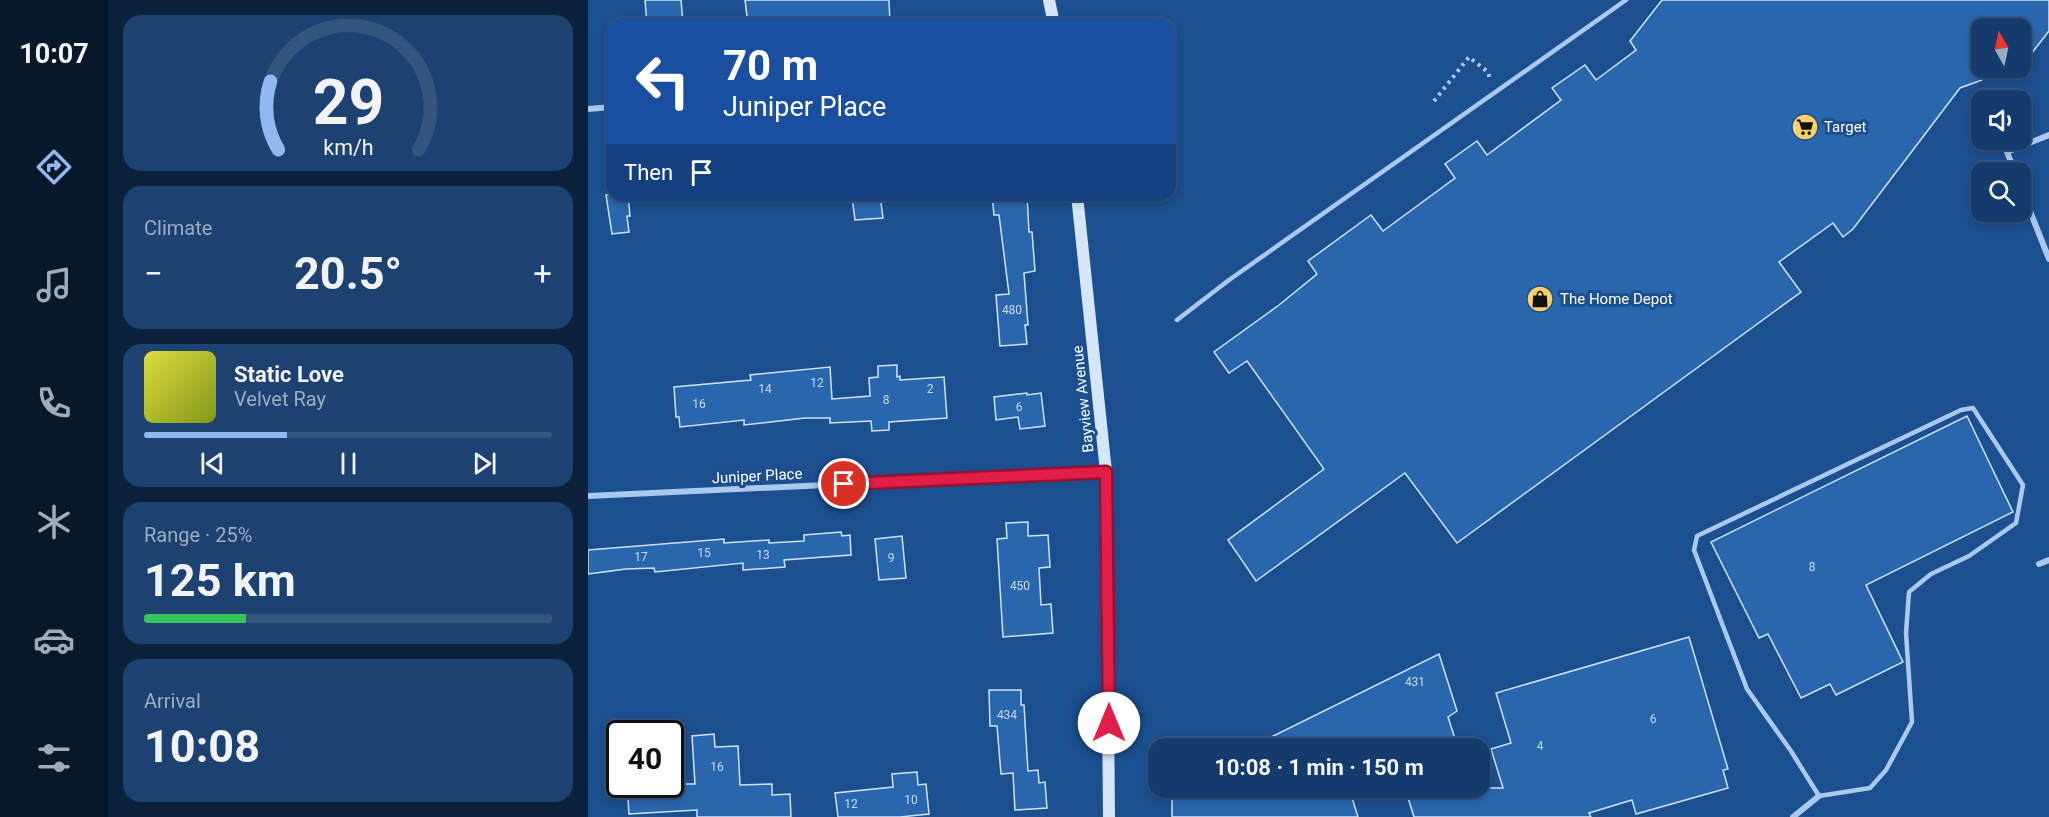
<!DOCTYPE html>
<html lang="en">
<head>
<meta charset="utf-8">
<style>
  :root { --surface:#143b6b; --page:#1d4271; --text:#f1f3f6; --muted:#9dadc1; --line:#33557e; --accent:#90b9f0 }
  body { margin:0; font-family:Roboto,sans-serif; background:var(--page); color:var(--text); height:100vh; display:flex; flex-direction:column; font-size:22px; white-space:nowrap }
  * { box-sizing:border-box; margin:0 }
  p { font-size:20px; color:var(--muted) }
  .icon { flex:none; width:33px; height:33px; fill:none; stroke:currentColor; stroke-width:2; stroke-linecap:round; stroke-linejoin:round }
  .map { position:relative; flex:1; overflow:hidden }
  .side { display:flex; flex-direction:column; gap:15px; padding:15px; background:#0b203b; width:480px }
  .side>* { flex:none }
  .top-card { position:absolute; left:18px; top:18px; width:570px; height:183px; border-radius:18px; box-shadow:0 3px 9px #0003,0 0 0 2px var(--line); background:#1a4fa0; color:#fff; overflow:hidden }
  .needle { width:39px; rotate:351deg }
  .buttons { position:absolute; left:1383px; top:18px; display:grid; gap:12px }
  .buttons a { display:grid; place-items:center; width:60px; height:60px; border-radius:12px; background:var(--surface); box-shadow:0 3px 9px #0003,0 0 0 2px var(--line); font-size:30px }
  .speed { position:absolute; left:18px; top:720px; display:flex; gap:12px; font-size:30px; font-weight:700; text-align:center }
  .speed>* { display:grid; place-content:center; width:78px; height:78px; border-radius:50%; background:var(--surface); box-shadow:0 3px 9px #0003,0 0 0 2px var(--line); line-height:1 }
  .speed .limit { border:3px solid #111; border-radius:9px; background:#fff; color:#111 }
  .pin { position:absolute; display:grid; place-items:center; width:51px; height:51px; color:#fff; margin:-26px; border:3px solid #fff; border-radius:50%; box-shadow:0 2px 6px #0007 }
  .me { position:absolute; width:66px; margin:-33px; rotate:0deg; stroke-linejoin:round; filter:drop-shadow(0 0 4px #0008) }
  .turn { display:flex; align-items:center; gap:21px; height:126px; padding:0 18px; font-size:27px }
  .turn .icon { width:78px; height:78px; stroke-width:2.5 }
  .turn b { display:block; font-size:42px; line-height:51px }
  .then { display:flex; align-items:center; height:57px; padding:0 18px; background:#0003; gap:12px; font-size:22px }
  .big { font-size:45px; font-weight:700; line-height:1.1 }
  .side .card { flex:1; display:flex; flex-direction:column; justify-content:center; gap:9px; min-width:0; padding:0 21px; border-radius:18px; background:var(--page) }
  .side .dial { align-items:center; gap:0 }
  .dial svg { height:156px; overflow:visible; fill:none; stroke:var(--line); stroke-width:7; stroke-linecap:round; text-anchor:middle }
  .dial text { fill:var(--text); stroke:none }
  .song { display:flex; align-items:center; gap:18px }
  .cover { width:72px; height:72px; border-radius:9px; background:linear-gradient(135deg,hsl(60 70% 55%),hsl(70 70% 35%)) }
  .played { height:6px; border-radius:3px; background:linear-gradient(90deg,var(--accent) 35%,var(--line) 35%) }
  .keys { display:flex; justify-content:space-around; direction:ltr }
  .heat { display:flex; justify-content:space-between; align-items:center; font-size:33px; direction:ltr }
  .charge { height:9px; border-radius:4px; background:linear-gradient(90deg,#34c759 25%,var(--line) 0) }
  .trip { position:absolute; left:560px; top:738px; width:342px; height:60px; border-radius:18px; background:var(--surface); box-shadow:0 3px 9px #0003,0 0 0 2px var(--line); font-weight:700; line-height:60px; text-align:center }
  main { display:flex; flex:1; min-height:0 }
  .tab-bar { display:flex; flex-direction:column; width:108px; justify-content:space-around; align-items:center; background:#08182b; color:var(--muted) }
  .tab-bar .icon { width:42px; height:42px }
  .tab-bar .selected { color:var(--accent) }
  .tab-bar b { font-size:27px; color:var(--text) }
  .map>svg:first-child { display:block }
</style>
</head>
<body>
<main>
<nav class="tab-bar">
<b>10:07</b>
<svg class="icon selected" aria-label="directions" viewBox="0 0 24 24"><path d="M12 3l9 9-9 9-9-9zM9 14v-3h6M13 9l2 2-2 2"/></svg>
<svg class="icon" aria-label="music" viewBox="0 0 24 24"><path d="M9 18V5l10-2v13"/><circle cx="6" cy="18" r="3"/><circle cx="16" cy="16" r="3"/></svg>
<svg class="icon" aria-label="phone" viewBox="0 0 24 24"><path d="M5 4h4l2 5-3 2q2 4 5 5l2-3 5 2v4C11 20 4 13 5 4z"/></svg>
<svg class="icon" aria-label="climate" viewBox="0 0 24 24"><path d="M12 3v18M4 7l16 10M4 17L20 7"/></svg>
<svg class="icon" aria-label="car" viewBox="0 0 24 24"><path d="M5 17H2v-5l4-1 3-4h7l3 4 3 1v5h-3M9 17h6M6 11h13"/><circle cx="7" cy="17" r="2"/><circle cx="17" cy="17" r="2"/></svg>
<svg class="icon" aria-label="filters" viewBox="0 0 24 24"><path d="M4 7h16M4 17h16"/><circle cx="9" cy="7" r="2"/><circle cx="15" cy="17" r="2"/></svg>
</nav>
<section class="side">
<div class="card dial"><svg viewBox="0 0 100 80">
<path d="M14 69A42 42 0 1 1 86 69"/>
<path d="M14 69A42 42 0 0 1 10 34" stroke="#90b9f0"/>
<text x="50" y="56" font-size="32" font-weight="700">29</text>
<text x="50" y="72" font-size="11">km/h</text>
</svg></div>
<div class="card"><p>Climate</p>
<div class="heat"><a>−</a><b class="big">20.5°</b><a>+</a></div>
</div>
<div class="card">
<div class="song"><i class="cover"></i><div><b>Static Love</b><p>Velvet Ray</p></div></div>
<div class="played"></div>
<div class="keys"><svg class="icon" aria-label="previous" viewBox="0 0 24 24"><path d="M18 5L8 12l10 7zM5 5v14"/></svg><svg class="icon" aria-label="pause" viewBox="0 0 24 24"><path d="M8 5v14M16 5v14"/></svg><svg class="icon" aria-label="next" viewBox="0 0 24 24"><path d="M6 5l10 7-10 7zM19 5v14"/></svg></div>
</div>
<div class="card"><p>Range · 25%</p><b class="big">125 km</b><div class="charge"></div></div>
<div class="card"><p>Arrival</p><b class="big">10:08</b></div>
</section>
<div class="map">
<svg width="1461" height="817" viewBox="0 0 1461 817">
  <rect width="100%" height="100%" fill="#1b4f8f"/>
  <g fill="#2a66ad" stroke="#cfe3fa" stroke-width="1.5">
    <path d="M57 0H93L95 24H59Z"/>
    <path d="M157 0H301L302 24H160Z"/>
    <path d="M1074 0H1461V31L1432 68V28H1394V80L1372 88 1265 229 1255 237 1245 223 1191 262 1213 292 869 543 817 473 668 581 640 540 736 469 659 361 641 373 626 352 691 305 729 274 720 261 783 215 795 231 867 178 857 164 889 141 899 155 973 100 964 88 997 65 1008 80 1048 50 1042 41Z"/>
    <path d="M18 195H40L42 216H39L41 232 24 234Z"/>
    <path d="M292 195 295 218 267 220 264 197Z"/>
    <path d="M404 195H439L441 232H444L447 271 436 273 440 325H437L439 344 412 346 408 295 421 294 411 215H406Z"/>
    <path d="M309 365V377L312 376V380L356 377 359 418 301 422V430L284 431 283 421 242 423V418H217L156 425V420L92 427 91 417H88L86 387 163 380 162 375 242 367 244 399 282 396 281 378 290 377V366Z"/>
    <path d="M439 393V395L453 393 457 426 432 429 430 417 408 420 406 397Z"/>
    <path d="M1379 416 1425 512 1278 585 1315 662 1248 695 1242 684 1213 698 1180 634 1171 638 1123 542Z"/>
    <path d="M440 522V536L460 535 462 567 451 568 453 605 463 604 465 633 415 637 409 539 419 538 418 523Z"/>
    <path d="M253 532 254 536 262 535 263 555 196 560 197 567 155 570V563L67 572 66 568 38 569 0 574V550L136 539V543L181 540V543L216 541V535Z"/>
    <path d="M314 536 318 578 291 580 287 539Z"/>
    <path d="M1101 637 1140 769 1135 770 1140 788 1048 814 1044 800 1001 813 1003 817H826L817 788H915L903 749 923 743 908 693Z"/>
    <path d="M851 654 869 711 860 717 870 748H661Z"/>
    <path d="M401 690H433V705H436L440 771 450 770 451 783 457 782 459 808 427 810 425 773 413 774 409 726H402Z"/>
    <path d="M126 734 127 747 150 746 152 785 184 784V795L202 794 203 817H109V810L41 814 39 784H107L104 736Z"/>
    <path d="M329 772 330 785 338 784 341 814 312 817H250L247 793 305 787 304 774Z"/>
    <path d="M584 788H761L770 817H584Z"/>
  </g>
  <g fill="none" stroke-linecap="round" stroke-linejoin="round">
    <path stroke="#a9c9ee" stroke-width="4" stroke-dasharray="3 4.5" stroke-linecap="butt" d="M846 101 881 57 900 72 902 79"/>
    <g stroke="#a9c9ee" stroke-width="4.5">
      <path d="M589 320 641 280 1038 0"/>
      <path d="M1385 408 1435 485 1428 523 1381 556 1343 574 1321 592 1318 633 1324 722 1298 770 1282 788 1231 796 1203 751 1159 689 1106 550 1109 536 1373 410Z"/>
    </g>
    <g stroke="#a9c9ee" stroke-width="6">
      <path d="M0 109 24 107"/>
      <path d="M1427 172 1419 152 1461 135"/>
      <path d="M1432 186 1461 259"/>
      <path d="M0 496 518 472"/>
      <path d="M1451 564 1461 560"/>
      <path d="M1205 817 1231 796"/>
    </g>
    <g stroke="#d6e6fa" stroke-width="12">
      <path d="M461 0 466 24"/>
      <path d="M489 195 518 472 521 817"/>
    </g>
  </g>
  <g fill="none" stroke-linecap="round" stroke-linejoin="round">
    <defs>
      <path id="route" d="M256 484 518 472 521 723"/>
    </defs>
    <use href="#route" stroke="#92132f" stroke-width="15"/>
    <use href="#route" stroke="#e11d48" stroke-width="10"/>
  </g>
  <defs>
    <symbol id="supermarket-disc" viewBox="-11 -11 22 22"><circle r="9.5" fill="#ffd166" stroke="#1b4f8f"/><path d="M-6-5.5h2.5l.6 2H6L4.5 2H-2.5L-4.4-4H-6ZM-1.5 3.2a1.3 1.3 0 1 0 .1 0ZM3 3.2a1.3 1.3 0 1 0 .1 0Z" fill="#111"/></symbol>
    <symbol id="shop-disc" viewBox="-11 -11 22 22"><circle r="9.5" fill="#ffd166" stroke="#1b4f8f"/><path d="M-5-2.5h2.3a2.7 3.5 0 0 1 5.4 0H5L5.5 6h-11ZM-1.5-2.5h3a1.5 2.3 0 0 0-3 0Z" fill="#111"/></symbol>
  </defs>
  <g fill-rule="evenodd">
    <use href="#supermarket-disc" x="1202" y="112" width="30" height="30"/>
    <use href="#shop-disc" x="937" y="284" width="30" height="30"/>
  </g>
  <g text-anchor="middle" stroke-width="6" stroke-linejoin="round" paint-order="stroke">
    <g font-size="12" fill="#cad9ea">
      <text x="424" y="314">480</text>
      <text x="229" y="387">12</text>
      <text x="177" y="393">14</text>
      <text x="342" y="393">2</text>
      <text x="298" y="404">8</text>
      <text x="111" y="408">16</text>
      <text x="431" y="411">6</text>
      <text x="116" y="557">15</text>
      <text x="175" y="559">13</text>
      <text x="53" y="561">17</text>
      <text x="303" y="562">9</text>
      <text x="1224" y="571">8</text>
      <text x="432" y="590">450</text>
      <text x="827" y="686">431</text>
      <text x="419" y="719">434</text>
      <text x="1065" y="723">6</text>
      <text x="952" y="750">4</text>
      <text x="129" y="771">16</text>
      <text x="323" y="804">10</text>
      <text x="263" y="808">12</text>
    </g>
    <g font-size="15" fill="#fff" stroke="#1b4f8f" text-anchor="start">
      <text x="1236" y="132">Target</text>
      <text x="972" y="304">The Home Depot</text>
    </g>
    <g font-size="15" fill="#fff" stroke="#1b4f8f">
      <text transform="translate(495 399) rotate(-96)" y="5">Bayview Avenue</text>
      <text transform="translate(169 476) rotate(-3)" y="5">Juniper Place</text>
    </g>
  </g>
</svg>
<div class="buttons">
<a><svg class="needle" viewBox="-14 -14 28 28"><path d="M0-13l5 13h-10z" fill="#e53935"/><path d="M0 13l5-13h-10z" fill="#9dadc1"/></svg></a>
<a><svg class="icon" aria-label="sound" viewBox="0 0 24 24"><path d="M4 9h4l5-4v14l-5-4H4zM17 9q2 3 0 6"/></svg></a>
<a><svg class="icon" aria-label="search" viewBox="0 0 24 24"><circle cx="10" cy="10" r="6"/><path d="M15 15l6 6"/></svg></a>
</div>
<div class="speed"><div class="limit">40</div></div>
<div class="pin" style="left:256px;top:484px;background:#d93025"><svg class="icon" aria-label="arrive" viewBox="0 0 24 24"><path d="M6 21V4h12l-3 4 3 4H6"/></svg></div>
<svg class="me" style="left:521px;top:723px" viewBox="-20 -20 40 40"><circle r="19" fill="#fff"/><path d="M0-13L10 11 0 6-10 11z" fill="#e11d48"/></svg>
<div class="trip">10:08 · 1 min · 150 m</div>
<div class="top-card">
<div class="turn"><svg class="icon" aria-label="left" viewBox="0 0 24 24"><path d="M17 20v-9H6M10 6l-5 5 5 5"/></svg><div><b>70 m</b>Juniper Place</div></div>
<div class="then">Then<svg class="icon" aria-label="arrive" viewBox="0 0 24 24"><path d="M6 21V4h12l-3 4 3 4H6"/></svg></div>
</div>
</div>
</main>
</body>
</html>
